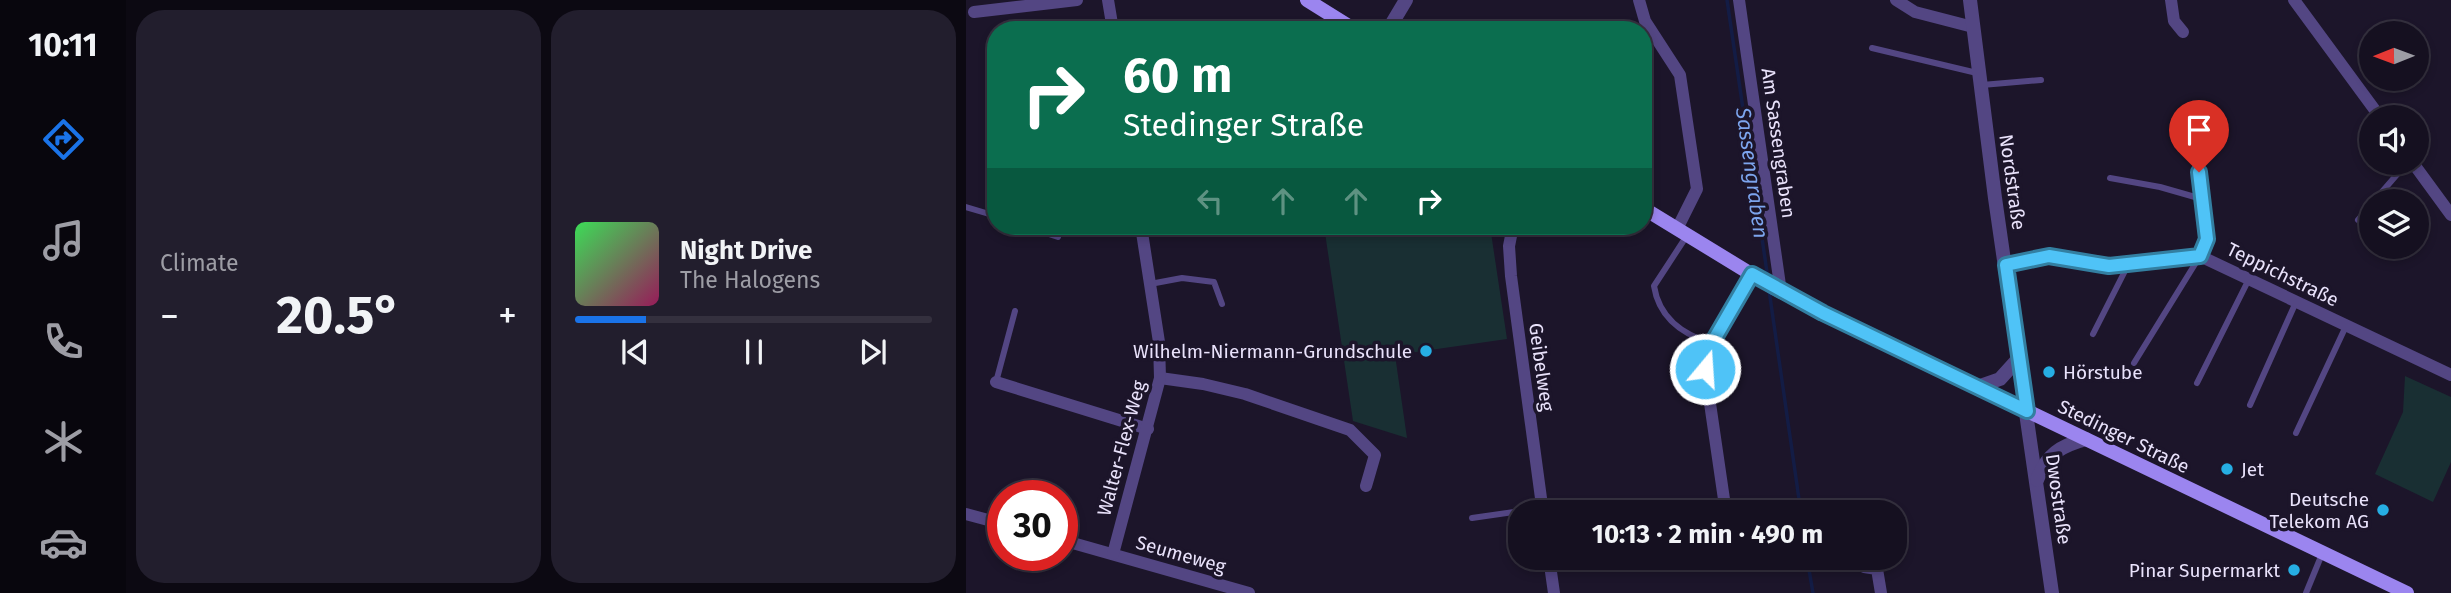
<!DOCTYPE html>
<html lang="en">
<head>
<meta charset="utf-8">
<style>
  :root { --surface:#151020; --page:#221e2d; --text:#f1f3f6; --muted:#9d9da5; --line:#34303e; --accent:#1a73e8 }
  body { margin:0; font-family:"Fira Sans",sans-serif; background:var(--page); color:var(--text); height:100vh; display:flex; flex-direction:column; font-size:26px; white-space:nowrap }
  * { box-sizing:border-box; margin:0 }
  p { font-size:23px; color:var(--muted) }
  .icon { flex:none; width:38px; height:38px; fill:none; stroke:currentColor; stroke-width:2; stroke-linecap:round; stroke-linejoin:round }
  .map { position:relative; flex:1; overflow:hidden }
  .sheet { display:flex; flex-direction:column; gap:10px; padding:10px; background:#0c0912; width:840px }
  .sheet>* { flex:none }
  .top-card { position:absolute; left:21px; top:21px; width:665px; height:214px; border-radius:28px; box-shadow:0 4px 10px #0003,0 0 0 2px var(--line); background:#0b6e4f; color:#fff; overflow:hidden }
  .needle { width:46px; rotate:269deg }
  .controls { position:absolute; left:1393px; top:21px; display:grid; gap:14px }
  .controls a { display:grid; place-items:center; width:70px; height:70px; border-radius:50%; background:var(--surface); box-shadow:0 4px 10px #0003,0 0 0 2px var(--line); font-size:35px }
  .speed { position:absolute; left:21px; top:480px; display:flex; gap:14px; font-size:35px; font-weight:700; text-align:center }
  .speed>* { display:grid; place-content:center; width:91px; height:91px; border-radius:50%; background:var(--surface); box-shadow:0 4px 10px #0003,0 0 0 2px var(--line); line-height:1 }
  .speed .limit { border:10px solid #d22; background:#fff; color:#111 }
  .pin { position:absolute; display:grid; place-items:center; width:60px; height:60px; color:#fff; margin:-72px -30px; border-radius:50% 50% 50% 0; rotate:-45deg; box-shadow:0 0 7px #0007 }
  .pin .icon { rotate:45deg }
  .me { position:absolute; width:77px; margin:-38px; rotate:18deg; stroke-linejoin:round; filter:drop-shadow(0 0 5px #0008) }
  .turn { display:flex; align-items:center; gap:24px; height:147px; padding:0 21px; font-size:32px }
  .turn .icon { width:91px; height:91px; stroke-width:2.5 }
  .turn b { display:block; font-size:49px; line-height:60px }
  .lanes { display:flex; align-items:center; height:66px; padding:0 21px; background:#0003; justify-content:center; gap:35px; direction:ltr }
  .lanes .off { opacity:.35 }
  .big { font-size:52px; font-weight:700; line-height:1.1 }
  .sheet .card { flex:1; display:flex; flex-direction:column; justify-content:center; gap:10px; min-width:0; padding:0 24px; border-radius:28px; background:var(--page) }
  .song { display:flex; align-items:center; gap:21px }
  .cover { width:84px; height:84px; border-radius:10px; background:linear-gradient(135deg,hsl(130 70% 55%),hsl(330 70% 35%)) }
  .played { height:7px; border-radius:4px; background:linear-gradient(90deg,var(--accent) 20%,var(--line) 20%) }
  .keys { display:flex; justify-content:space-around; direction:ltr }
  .heat { display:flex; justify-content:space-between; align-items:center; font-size:38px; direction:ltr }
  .sheet .tiles { flex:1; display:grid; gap:10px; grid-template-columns:repeat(2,1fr) }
  .trip { position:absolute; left:542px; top:500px; width:399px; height:70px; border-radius:28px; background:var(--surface); box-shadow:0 4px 10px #0003,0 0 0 2px var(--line); font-weight:700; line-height:70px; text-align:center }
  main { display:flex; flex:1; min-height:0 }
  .tab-bar { display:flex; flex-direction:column; width:126px; justify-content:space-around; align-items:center; background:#08060d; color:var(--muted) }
  .tab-bar .icon { width:49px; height:49px }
  .tab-bar .current { color:var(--accent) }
  .tab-bar b { font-size:32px; color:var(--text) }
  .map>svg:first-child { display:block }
</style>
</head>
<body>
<main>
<nav class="tab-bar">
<b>10:11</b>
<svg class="icon current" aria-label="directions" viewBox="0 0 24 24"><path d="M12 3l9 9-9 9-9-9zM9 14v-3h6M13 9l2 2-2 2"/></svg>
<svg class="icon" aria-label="music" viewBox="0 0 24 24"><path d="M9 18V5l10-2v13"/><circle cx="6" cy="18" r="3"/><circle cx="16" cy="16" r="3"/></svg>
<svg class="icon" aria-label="phone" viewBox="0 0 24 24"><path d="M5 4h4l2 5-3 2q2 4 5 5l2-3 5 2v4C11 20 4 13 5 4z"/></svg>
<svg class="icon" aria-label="climate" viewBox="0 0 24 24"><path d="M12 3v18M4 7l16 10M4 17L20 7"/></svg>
<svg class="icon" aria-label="car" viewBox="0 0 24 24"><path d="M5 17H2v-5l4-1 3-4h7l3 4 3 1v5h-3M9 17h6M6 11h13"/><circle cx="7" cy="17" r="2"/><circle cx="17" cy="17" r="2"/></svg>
</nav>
<section class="sheet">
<div class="tiles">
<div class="card"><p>Climate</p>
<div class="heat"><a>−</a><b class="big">20.5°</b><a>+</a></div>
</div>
<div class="card">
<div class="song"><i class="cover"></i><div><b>Night Drive</b><p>The Halogens</p></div></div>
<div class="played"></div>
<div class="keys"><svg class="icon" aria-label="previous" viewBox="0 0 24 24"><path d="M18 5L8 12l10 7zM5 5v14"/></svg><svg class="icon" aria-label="pause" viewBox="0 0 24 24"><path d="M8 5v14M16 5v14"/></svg><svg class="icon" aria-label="next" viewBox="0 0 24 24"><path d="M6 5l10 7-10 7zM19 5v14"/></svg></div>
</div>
</div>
</section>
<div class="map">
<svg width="1485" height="593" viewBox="0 0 1485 593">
  <rect width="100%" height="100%" fill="#1c152a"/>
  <g fill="#192f33">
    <path d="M358 226H524L541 339 429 355 441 438 387 421Z"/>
    <path d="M1439 376 1485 397V462L1467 502 1409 474 1437 412Z"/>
  </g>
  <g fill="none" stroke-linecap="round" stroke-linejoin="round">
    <g stroke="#131c45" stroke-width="3.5">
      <path d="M761 0 802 279"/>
      <path d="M803 290 835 513"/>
      <path d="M841 558 847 593"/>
    </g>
    <g stroke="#534683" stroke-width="6">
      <path d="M906 48 1011 73"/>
      <path d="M1016 85 1075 80"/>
      <path d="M1144 178 1194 187 1236 199"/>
      <path d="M1408 201 1441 163"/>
      <path d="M0 207 30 216"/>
      <path d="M1392 220 1405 205"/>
      <path d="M58 226 92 237 95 226"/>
      <path d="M720 237 688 286C693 318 716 334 745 343"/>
      <path d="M184 284 216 278 248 282 256 304"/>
      <path d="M1127 334 1162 265"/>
      <path d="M1168 363 1234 256 1241 239 1230 145"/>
      <path d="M30 382 49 311"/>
      <path d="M1231 383 1283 279"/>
      <path d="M1284 405 1330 302"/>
      <path d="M1330 433 1380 326"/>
      <path d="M506 518 576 508"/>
      <path d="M1340 593 1356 554"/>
    </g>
    <g stroke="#534683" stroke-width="12">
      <path d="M142 0 147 30"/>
      <path d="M673 0 679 21 714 75 731 189 711 229"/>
      <path d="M773 0 815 292"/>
      <path d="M930 0 949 12 1007 27"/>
      <path d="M1205 0 1208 21 1217 32"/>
      <path d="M1328 0 1414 117"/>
      <path d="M8 12 111 0"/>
      <path d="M1447 163 1485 215"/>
      <path d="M547 226 543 246 545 276 577 513"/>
      <path d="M1040 265 1083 256 1142 266 1234 256 1485 375"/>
      <path d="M194 378 237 384 279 394 384 430 409 455 400 486"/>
      <path d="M30 382 182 429"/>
      <path d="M760 513 739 369 742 350 786 274"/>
      <path d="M0 514 37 524"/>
      <path d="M96 540 283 593"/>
      <path d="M147 554 194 378 193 342 175 226"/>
      <path d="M583 558 588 593"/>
      <path d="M898 567 911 569 915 593"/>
    </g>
    <g stroke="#534683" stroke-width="14">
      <path d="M1004 0 1029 198 1086 593"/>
      <path d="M422 30 440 0"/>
      <path d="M1011 387 1034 379 1053 358"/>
      <path d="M1071 480C1081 454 1094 446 1120 439"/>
    </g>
    <g stroke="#9b85ef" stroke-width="14">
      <path d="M341 0 389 30"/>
      <path d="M677 208 808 288 857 313 1441 593"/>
    </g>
  </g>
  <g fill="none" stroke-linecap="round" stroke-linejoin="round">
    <defs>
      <path id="route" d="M739 369 742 350 786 274 857 313 1061 411 1040 265 1083 256 1143 266 1234 256 1241 239 1233 172"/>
    </defs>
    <use href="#route" stroke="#337fa1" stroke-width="18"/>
    <use href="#route" stroke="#4fc3f7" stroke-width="12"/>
  </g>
  <g fill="#26aee3" stroke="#1c152a" stroke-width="2.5">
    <circle cx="460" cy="351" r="7"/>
    <circle cx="1083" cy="372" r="7"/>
    <circle cx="1261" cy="469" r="7"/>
    <circle cx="1417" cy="510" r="7"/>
    <circle cx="1328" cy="570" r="7"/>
  </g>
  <g text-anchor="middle" stroke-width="7" stroke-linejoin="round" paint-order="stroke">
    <g font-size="19" fill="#e9e2fb" stroke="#1c152a">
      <text transform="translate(813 143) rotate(82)" y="7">Am Sassengraben</text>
      <text transform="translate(1047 182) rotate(82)" y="7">Nordstraße</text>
      <text transform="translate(1317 274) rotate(26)" y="7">Teppichstraße</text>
      <text transform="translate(576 367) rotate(82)" y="7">Geibelweg</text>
      <text transform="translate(1158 436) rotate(26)" y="7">Stedinger Straße</text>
      <text transform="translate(155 448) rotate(-75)" y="7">Walter-Flex-Weg</text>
      <text transform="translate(1093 499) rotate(82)" y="7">Dwostraße</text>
      <text transform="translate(215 554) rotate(16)" y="7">Seumeweg</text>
    </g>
    <g font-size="19" fill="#e9e2fb" stroke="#1c152a" text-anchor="end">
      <text x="446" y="358">Wilhelm-Niermann-Grundschule</text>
      <text x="1097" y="379" text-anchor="start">Hörstube</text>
      <text x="1275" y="476" text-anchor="start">Jet</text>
      <text x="1403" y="506">Deutsche<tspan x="1403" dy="22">Telekom AG</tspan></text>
      <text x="1314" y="577">Pinar Supermarkt</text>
    </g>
    <g font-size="21" font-style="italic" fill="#7da5ee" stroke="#1c152a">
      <text transform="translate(786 173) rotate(82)" y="7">Sassengraben</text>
    </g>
  </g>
</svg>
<div class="controls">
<a><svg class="needle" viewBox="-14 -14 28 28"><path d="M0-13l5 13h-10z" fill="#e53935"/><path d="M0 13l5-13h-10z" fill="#9d9da5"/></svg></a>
<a><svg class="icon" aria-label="sound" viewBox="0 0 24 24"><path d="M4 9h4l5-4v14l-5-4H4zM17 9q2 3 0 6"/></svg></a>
<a><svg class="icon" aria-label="layers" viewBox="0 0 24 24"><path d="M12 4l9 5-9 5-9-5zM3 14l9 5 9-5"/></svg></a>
</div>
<div class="speed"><div class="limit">30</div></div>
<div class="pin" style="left:1233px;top:172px;background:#d93025"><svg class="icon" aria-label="arrive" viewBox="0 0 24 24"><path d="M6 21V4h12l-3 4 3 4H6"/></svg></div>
<svg class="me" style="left:739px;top:369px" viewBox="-20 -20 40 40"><circle r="17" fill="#4fc3f7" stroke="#fff" stroke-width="3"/><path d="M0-11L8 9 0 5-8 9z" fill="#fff"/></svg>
<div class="trip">10:13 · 2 min · 490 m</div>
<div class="top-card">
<div class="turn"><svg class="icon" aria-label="right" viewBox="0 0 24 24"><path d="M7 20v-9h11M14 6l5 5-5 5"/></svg><div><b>60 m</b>Stedinger Straße</div></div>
<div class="lanes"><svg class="icon off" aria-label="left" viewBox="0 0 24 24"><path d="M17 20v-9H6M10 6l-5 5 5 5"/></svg><svg class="icon off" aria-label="ahead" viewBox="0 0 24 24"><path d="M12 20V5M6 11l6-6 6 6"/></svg><svg class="icon off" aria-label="ahead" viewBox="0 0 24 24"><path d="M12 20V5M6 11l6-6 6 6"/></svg><svg class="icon" aria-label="right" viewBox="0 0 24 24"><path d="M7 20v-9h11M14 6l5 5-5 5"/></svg></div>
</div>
</div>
</main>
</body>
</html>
